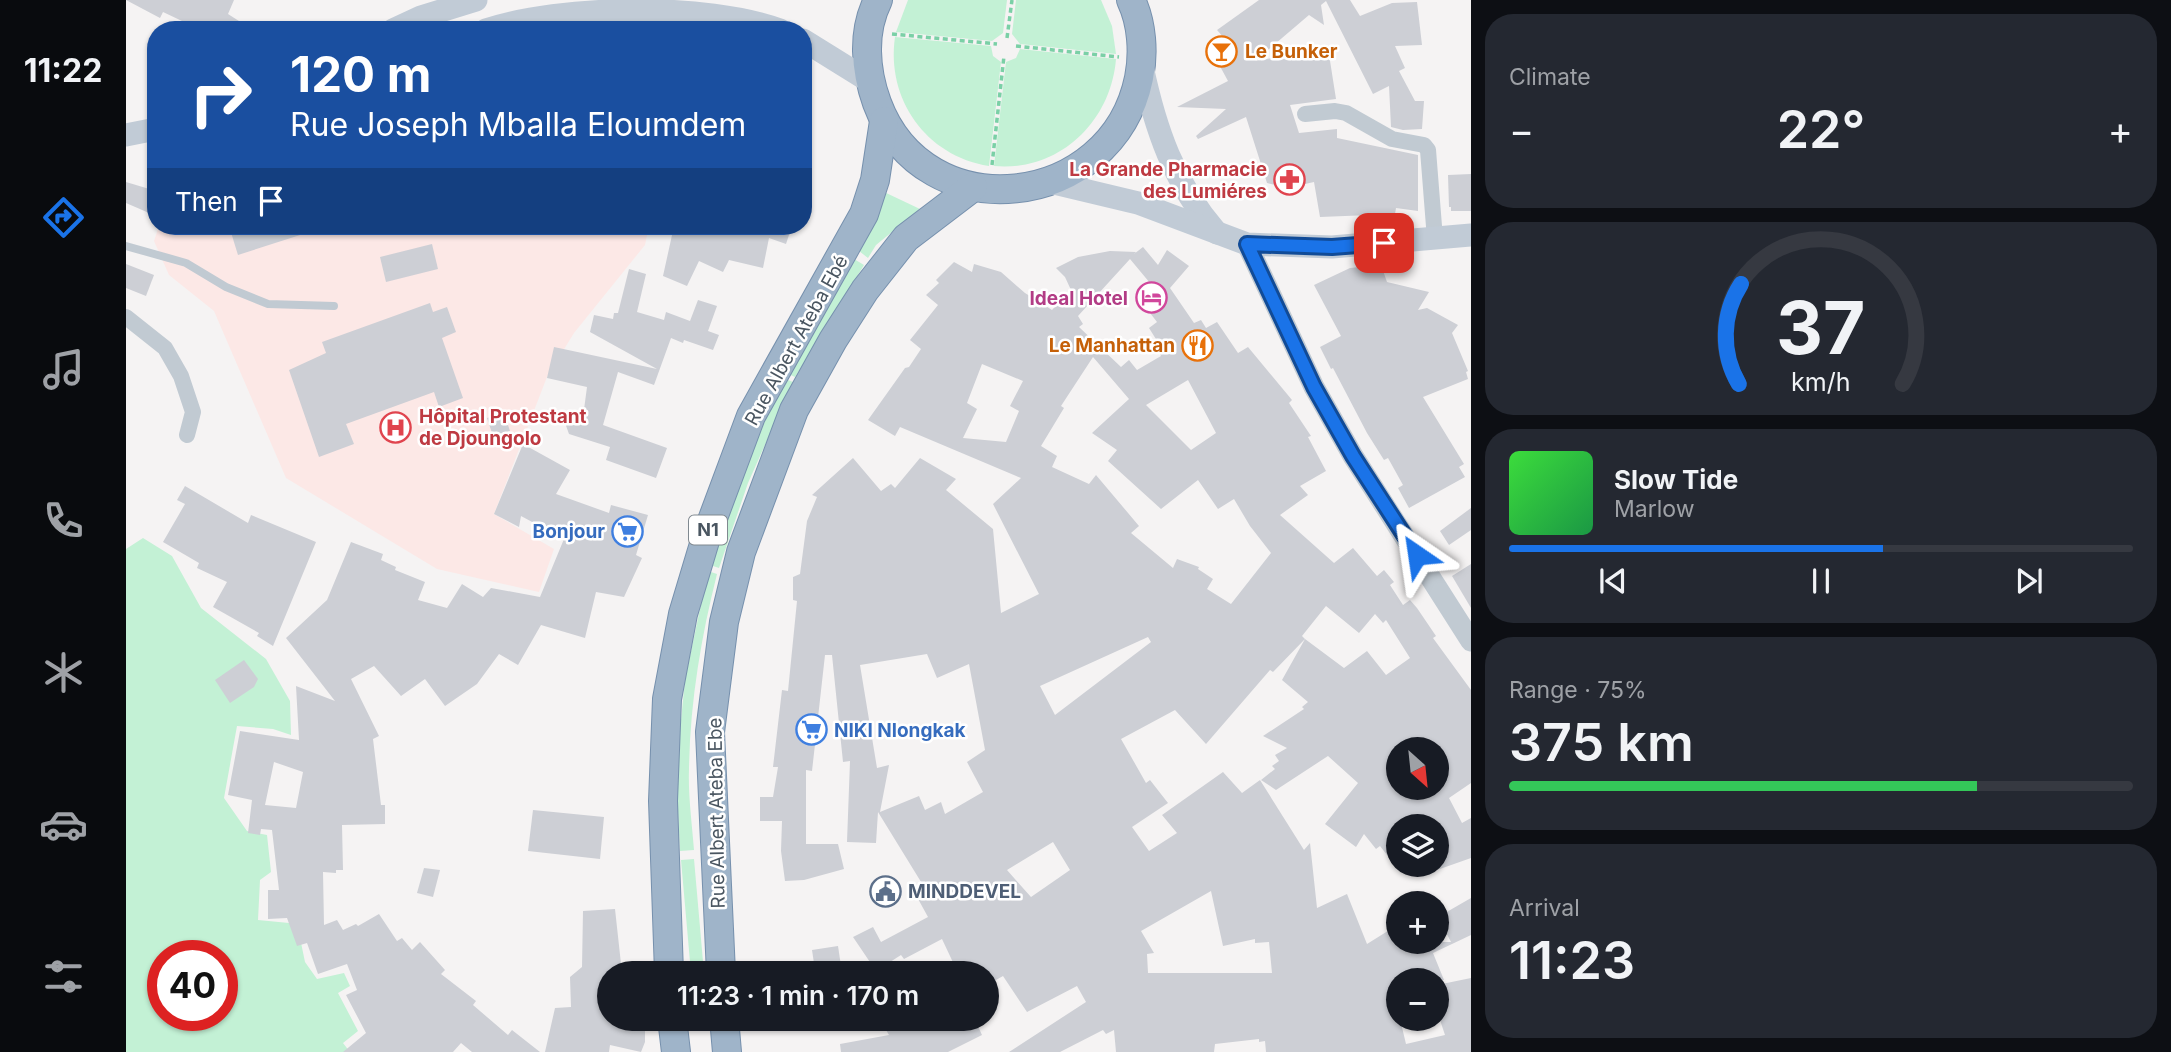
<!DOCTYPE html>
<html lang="en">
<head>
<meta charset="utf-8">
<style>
  :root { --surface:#171b24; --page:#242831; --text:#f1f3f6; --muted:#9ea1a6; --line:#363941; --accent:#1a73e8 }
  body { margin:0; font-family:Inter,sans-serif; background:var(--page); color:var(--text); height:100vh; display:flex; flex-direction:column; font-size:26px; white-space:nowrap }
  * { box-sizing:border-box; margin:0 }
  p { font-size:23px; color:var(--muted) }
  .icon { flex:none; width:38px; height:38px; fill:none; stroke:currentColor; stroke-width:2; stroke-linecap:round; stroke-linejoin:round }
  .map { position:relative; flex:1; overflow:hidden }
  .drawer { display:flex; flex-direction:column; gap:14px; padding:14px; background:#0d0f14; width:700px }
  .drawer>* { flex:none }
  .guide { position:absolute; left:21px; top:21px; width:665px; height:214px; border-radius:28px; box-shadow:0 2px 5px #0004; background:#1a4fa0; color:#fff; overflow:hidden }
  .needle { width:46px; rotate:153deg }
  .fabs { position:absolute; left:1260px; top:737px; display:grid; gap:14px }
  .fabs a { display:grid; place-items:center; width:63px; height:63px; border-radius:50%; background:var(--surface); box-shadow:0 2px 5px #0004; font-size:35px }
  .speed { position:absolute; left:21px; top:940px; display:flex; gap:14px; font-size:35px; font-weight:700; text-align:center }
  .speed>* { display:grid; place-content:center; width:91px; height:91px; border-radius:50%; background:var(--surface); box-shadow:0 2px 5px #0004; line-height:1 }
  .speed .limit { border:10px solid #d22; background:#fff; color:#111 }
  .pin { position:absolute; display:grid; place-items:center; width:60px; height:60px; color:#fff; margin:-30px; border-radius:14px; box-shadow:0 4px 10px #0006 }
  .me { position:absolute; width:77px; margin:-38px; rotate:328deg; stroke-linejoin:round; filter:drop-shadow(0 0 5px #0008) }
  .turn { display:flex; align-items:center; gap:24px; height:147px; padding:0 28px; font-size:32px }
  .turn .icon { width:91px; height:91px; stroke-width:2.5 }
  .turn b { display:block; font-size:49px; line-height:60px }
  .then { display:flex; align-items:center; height:66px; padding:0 28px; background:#0003; gap:14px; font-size:26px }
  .big { font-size:52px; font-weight:600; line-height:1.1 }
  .drawer .card { flex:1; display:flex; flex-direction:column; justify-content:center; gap:10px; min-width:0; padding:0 24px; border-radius:28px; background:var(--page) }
  .drawer .dial { align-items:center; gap:0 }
  .dial svg { height:182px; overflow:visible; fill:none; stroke:var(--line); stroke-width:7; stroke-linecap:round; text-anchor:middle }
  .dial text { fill:var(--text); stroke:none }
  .song { display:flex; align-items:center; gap:21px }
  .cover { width:84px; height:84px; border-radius:10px; background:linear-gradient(135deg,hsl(120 70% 55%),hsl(140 70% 35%)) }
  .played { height:7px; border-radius:4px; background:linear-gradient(90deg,var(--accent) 60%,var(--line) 60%) }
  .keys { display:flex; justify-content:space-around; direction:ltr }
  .heat { display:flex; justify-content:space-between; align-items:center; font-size:38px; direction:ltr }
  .charge { height:10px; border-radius:5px; background:linear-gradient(90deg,#34c759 75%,var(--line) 0) }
  .trip { position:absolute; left:471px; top:961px; width:402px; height:70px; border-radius:35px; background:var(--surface); box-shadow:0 2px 5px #0004; font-weight:600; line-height:70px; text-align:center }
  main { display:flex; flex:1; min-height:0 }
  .tabs { display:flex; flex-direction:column; width:126px; justify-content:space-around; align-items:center; background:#090b0e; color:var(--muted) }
  .tabs .icon { width:49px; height:49px }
  .tabs .active { color:var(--accent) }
  .tabs b { font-size:32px; color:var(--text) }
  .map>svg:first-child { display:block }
</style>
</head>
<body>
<main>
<nav class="tabs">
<b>11:22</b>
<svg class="icon active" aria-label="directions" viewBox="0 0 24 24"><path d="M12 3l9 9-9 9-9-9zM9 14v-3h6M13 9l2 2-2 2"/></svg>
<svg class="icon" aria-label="music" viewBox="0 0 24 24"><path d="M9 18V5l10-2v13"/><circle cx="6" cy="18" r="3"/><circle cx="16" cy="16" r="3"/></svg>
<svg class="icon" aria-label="phone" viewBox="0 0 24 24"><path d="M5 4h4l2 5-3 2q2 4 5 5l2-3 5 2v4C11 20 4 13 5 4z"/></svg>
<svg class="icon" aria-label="climate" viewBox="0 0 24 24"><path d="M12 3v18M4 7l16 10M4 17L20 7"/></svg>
<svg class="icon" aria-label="car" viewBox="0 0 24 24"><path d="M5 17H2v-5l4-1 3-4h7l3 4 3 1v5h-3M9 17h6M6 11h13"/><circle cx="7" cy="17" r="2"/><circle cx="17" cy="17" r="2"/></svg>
<svg class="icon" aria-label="filters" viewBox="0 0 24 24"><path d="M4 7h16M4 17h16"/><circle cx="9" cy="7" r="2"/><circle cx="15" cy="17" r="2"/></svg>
</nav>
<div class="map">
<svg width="1345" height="1052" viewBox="0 0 1345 1052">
  <rect width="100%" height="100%" fill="#f5f3f3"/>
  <path fill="#fce8e6" d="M33 226H523L519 245 448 333 421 377 368 514 428 549 413 592 311 569 160 478 88 311 43 275 28 241Z"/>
  <g fill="#c3f1d5" fill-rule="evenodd">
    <path d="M782 0H881L877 33 866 41 770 32Z"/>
    <path d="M890 0H975L986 26 990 54 894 44 886 34Z"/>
    <path d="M769 37 865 46 867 56 875 62 863 166C800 156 760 99 769 37Z"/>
    <path d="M894 49 990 59C985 122 933 172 868 166L880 62 890 58Z"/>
    <path d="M756 191 794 209 750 245 742 258 733 251 741 239Z"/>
    <path d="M728 259 738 265 669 377 660 373Z"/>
    <path d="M657 378 667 382 622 483 593 568 584 565 636 425Z"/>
    <path d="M17 538 46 556 75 608 140 659 164 701 165 735 147 729 111 726 98 798 121 831 141 835 145 872 134 880 132 920 163 923 173 933 179 962 191 979 218 973 224 986 212 993 232 1031 217 1043 224 1052H0V549ZM37 956H96V1015H37Z"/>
    <path d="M582 571 591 574C575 637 564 703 563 769 562 796 566 823 568 850L554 851 550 770 559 680Z"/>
    <path d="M568 859 578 973H565L555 860Z"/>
  </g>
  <g fill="#cdcfd5" fill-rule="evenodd">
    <path d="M0 0H108L102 14 127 30H75L37 12 34 18Z"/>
    <path d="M1133 0H1224L1234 16 1266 3 1291 2 1296 45 1269 46 1279 68 1273 71 1289 101H1298L1296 129 1277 130 1265 127 1263 86 1247 94 1200 1 1195 5 1198 25 1183 15 1129 61 1202 48 1210 99 1164 105 1173 133 1211 129V138L1292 155V211L1270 208 1269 214 1194 217 1188 182 1161 188 1141 183 1120 117 1072 139 1070 136 1100 109 1051 107 1102 81 1083 46 1098 38 1091 30Z"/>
    <path d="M1345 174V211H1325V207H1323L1322 175Z"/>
    <path d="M0 182 30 191V216L0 203Z"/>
    <path d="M103 226H193V229L112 255Z"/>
    <path d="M548 226H666L660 244 643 238 637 268 603 260 597 272 573 261 561 286 537 276Z"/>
    <path d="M306 244 312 269 260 282 254 257Z"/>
    <path d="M1017 247 1032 265 1041 250 1063 266 1044 288 1068 323 1075 320 1080 328 1091 322 1112 353 1122 347 1166 400 1163 403 1185 436 1182 437 1200 471 1174 486 1182 495 1154 515 1208 563 1227 548 1251 576 1258 570 1268 582 1264 585 1277 605 1284 600 1291 608 1310 636 1307 638 1345 690V783L1323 798 1336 823 1345 818V858L1311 870V826H1272V845L1261 855 1254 846 1250 849 1238 834 1230 847 1199 824 1232 783 1202 756 1150 790 1135 780 1149 769 1146 766 1153 761 1149 755 1161 748 1137 736 1178 709 1176 707 1182 702 1156 680 1179 639 1218 668 1241 651 1260 675 1284 658 1260 620 1257 623 1249 614 1233 633 1200 606 1176 636 1179 639 1147 672 1144 670 1080 744 1049 710 995 739 1020 783 1024 780 1042 803 1006 827 1023 851 1051 833 1036 815 1097 772 1116 793 1134 780 1178 850 1184 843 1191 908 1221 894 1241 944 1265 929 1272 942H1325L1312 917 1345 898V935L1307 953 1318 980H1272V997L1269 998 1280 1044 1319 1035 1311 1011V985L1345 978V1052H1140L1139 1041 1133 1042V1039L1089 1044 1088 1052H990L988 1030 980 1034 977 1030 934 1052H883L960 1002 951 986 901 1012 877 976 861 985V973H832L816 939 778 959 775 955 750 971 727 937 747 927 755 942 802 917 791 897 800 890 752 812 750 843 721 842 724 761 717 762 706 655H699L686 771 680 770V844H712L718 869 678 880 659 881 655 851 656 821H634V797H647L652 767H647L656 690 662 691 671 601 667 600V577L674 574 681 521 691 497 686 495 727 458 755 491 765 484 769 488 794 458 830 479 820 490 867 529 875 613 913 594 867 504 895 478 774 427 769 436 742 420 779 368 783 367 795 349 784 340 812 305 800 295 813 283 810 280 828 262 846 272 848 264 875 272 899 293 926 310 945 290 939 277 930 268 952 257 984 251 1010 252 1008 254ZM1004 259 1024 283 1011 296 1031 322 1023 328 1038 352 1034 354 1035 356 1011 370 1003 360 995 367 953 327 957 324 952 316ZM967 357 1003 399 966 433 991 450 982 461 1035 509 1072 480 1092 509 1108 499 1124 526 1145 553 1105 604 1081 589 1087 579 1072 569 1073 567 1051 559 1047 568 1005 533 1013 526 970 475 963 484 926 467 931 456 915 446 938 408 935 406ZM856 364 897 381 884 406 893 411 880 442 837 438 851 409 841 403ZM1062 380 1090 433 1065 450 1020 405ZM1022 637 1025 642 929 715 914 686ZM801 654 811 678 843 664 859 750 841 762 857 792 819 814 815 802 799 810 793 796 754 812 763 765 751 768 734 665ZM1272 749H1311V759L1320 770 1311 778V788H1272ZM927 842 944 870 905 897 881 870ZM1085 891 1097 946 1129 939V943L1143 942 1146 973H1022L1021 954 1028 953 1015 931Z"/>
    <path d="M0 264 28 275 20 296 0 288Z"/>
    <path d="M1255 265 1261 282 1303 292 1292 310 1301 308 1332 325 1326 333 1342 371 1340 372 1342 379 1297 397 1338 464 1333 467 1339 477 1283 508 1272 488 1277 485 1262 458 1258 460 1241 433 1207 368 1205 369 1194 347 1215 336 1188 285 1224 268Z"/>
    <path d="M503 269 520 274 511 312 538 320 540 312 564 321 572 300 591 306 582 331 593 335 587 350 558 340 557 343 545 338 528 385 492 372 477 425 541 448 530 478 480 460 484 447 443 434 438 420 457 417 461 387 421 378 428 347 531 369 464 332 468 315 487 319 488 313H492Z"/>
    <path d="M304 303 307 312 321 307 330 332 316 338 337 398 313 407 308 392 220 424 228 444 193 457 163 370 200 353 196 342Z"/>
    <path d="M378 413 384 431 367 436 361 418Z"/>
    <path d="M397 444 444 470 430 494 483 513 485 505 522 515 510 555 516 558 498 597 470 592 459 638 415 625 392 665 373 654 351 684 319 706 299 679 275 696 248 666 225 679 253 736 247 739 255 805H259V824L216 825 217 870H210V873L197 872 198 925 211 920 217 930 230 924 232 926 253 914 271 941 276 938 286 950 294 942 319 970 315 974 350 1001 347 1005 382 1035 386 1030 414 1052H346L335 1043 327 1052H217L240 1033 220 995 231 990 221 964 192 974 181 943 171 946 161 918 142 919V890H153L146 830 135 829 134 835 122 833 126 800 102 795 114 731 173 740 170 686 209 701 160 638 201 600 225 542 257 554 255 560 270 567 269 570 299 582 292 600 321 608 336 584 357 597 365 588 414 597 438 539 395 516 393 527 368 514ZM148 762 177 772 170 808 139 805Z"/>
    <path d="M59 486 122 523 125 515 190 542 147 646 131 636 133 633 87 607 101 582 71 568 73 563 37 542 59 504 51 500Z"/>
    <path d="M1345 508V530L1323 545 1314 531Z"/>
    <path d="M1345 564V608L1326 576Z"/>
    <path d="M118 660 132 679 128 687 104 703 89 680Z"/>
    <path d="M407 810 478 817 474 859 402 851Z"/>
    <path d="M298 868 314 870 307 897 291 893Z"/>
    <path d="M489 909 496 973H483V1018H519V1042L515 1052 484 1045 483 1052H419L429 1008 445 1007 444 977 456 967 457 911Z"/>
    <path d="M712 946 715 966 689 970 686 950Z"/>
    <path d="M753 1018H848L856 1035 822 1052H715L714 1044 763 1035Z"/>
  </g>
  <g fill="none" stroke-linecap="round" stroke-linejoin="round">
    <defs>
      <g id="trunk">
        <path d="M752 0C736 32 739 70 751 103 799 232 986 210 1013 78 1018 53 1016 23 1005 0"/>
        <path d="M543 973 537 801 541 699 557 614 581 534 625 416 738 214 749 180 758 121"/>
        <path d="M595 973 584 732 598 622 615 552 668 410 707 340 739 290 780 238 847 187"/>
        <path d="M546 1018 550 1052"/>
        <path d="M598 1018 601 1052"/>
      </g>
    </defs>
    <use href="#trunk" stroke="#7690ad" stroke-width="30"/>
    <g stroke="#7ad0a6" stroke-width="3.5" stroke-dasharray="5 3.5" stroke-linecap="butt">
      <path d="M766 34 871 44"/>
      <path d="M881 38 886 0"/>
      <path d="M890 46 993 57"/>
      <path d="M866 165 878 56"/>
    </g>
    <path stroke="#c1cad2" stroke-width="8" d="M0 246 60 263 100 287 142 304 208 306"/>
    <g stroke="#c1cad2" stroke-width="16">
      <path d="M1179 114 1209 111 1220 113 1266 139 1298 145 1302 150 1309 239"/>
      <path d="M0 317 39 348 55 376 67 412 61 435"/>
    </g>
    <path stroke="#c1cad2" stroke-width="21" d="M1121 244 1188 387 1227 456 1345 641"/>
    <g stroke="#c1cbd6" stroke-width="23">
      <path d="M267 30 295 17 350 0"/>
      <path d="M360 30C434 5 581 3 654 30"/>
      <path d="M677 40 743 81"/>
      <path d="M1016 66C1029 128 1048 184 1091 233"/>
      <path d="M0 135 30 129"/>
      <path d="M924 182 1012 203 1121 244 1206 247 1345 235"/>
    </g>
    <use href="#trunk" stroke="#9fb4c9" stroke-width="28"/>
  </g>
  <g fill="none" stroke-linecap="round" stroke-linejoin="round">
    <defs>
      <path id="route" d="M1258 243 1206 247 1121 244 1188 387 1227 456 1291 555"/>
    </defs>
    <use href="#route" stroke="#114b97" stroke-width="18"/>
    <use href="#route" stroke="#1a73e8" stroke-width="12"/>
  </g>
  <defs>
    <symbol id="bar-ring" viewBox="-11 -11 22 22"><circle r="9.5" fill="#fff" stroke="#e8710a" stroke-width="1.5"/><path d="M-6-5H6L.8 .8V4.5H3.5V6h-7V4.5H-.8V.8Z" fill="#e8710a"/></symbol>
    <symbol id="pharmacy-ring" viewBox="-11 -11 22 22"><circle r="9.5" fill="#fff" stroke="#e0444e" stroke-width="1.5"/><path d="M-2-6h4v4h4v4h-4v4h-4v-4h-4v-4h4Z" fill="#e0444e"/></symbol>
    <symbol id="hotel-ring" viewBox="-11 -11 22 22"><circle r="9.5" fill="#fff" stroke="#d1479c" stroke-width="1.5"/><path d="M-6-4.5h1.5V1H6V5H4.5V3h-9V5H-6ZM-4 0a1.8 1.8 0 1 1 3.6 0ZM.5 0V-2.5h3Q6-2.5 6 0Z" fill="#d1479c"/></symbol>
    <symbol id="restaurant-ring" viewBox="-11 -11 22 22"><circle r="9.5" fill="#fff" stroke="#e8710a" stroke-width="1.5"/><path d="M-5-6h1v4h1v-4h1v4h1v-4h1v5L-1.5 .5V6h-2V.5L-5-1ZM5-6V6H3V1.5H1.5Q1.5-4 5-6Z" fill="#e8710a"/></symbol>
    <symbol id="hospital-ring" viewBox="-11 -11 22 22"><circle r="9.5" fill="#fff" stroke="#e0444e" stroke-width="1.5"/><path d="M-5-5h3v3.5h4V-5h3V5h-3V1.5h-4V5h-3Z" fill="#e0444e"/></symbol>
    <symbol id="supermarket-ring" viewBox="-11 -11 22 22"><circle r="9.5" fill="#fff" stroke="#3f7fe0" stroke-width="1.5"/><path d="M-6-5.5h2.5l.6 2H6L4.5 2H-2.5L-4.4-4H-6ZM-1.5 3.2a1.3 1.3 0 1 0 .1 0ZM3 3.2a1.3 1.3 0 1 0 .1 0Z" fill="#3f7fe0"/></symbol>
    <symbol id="civic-ring" viewBox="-11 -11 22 22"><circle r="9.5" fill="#fff" stroke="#5c6f8a" stroke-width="1.5"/><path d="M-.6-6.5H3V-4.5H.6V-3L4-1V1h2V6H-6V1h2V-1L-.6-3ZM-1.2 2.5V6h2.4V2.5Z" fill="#5c6f8a"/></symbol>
  </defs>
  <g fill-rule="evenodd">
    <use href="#bar-ring" x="1078" y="34" width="35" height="35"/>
    <use href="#pharmacy-ring" x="1146" y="162" width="35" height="35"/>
    <use href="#hotel-ring" x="1008" y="280" width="35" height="35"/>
    <use href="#restaurant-ring" x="1054" y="328" width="35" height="35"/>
    <use href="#hospital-ring" x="252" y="410" width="35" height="35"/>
    <use href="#supermarket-ring" x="484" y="514" width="35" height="35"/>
    <use href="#supermarket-ring" x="668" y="712" width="35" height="35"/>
    <use href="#civic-ring" x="742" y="874" width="35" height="35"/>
  </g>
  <g text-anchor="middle" stroke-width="5" stroke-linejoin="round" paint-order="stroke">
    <rect fill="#fff" stroke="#808990" stroke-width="2" x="563" y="515.5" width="38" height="29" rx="5"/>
    <g font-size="18" font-weight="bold" fill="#4a5661">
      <text x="582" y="536">N1</text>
    </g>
    <g font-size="19" font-weight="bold" fill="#c56008" stroke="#fff" text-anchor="start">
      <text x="1119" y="58">Le Bunker</text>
      <text x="1049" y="352" text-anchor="end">Le Manhattan</text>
    </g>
    <g font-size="19" font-weight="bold" fill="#be3a42" stroke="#fff" text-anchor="end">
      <text x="1141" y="176">La Grande Pharmacie<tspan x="1141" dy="22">des Lumiéres</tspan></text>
      <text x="293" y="423" text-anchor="start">Hôpital Protestant<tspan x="293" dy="22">de Djoungolo</tspan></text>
    </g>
    <g font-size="19" font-weight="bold" fill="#b23c85" stroke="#fff" text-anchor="end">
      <text x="1002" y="305">Ideal Hotel</text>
    </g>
    <g font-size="19" fill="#4a5661" stroke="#fff">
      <text transform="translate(670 340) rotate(-61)" y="7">Rue Albert Ateba Ebé</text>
      <text transform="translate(590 813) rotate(-91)" y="7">Rue Albert Ateba Ebe</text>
    </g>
    <g font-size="19" font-weight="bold" fill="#366cbe" stroke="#fff" text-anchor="end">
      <text x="479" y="538">Bonjour</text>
      <text x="708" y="737" text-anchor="start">NIKI Nlongkak</text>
    </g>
    <g font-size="19" font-weight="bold" fill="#4e5e75" stroke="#fff" text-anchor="start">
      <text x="782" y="898">MINDDEVEL</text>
    </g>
  </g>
</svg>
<div class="fabs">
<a><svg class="needle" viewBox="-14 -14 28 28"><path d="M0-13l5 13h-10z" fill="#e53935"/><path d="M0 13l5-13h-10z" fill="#9ea1a6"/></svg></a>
<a><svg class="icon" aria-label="layers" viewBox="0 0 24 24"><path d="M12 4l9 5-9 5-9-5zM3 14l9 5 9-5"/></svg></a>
<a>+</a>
<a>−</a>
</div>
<div class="speed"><div class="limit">40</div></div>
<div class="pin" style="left:1258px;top:243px;background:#d93025"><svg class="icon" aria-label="arrive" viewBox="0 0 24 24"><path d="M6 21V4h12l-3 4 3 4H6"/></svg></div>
<svg class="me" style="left:1291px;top:555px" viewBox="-20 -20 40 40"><path d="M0-17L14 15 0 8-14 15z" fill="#1a73e8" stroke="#fff" stroke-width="4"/></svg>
<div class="trip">11:23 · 1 min · 170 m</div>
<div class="guide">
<div class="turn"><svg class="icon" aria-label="right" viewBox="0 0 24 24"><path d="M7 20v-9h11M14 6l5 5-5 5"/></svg><div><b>120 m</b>Rue Joseph Mballa Eloumdem</div></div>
<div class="then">Then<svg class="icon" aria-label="arrive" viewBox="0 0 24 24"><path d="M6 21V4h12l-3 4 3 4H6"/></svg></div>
</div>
</div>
<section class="drawer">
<div class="card"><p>Climate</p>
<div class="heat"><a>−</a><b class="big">22°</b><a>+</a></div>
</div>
<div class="card dial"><svg viewBox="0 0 100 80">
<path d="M14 69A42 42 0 1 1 86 69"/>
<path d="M14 69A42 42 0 0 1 15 25" stroke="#1a73e8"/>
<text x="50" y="56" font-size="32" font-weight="700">37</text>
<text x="50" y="72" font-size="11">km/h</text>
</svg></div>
<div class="card">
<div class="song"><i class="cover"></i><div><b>Slow Tide</b><p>Marlow</p></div></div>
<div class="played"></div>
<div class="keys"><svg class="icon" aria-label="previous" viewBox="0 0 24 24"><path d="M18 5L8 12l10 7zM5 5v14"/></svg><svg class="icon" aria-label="pause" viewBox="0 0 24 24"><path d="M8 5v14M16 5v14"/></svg><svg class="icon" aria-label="next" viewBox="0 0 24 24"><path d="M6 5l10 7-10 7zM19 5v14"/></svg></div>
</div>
<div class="card"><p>Range · 75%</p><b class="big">375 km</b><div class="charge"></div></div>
<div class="card"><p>Arrival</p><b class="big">11:23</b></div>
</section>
</main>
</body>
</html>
